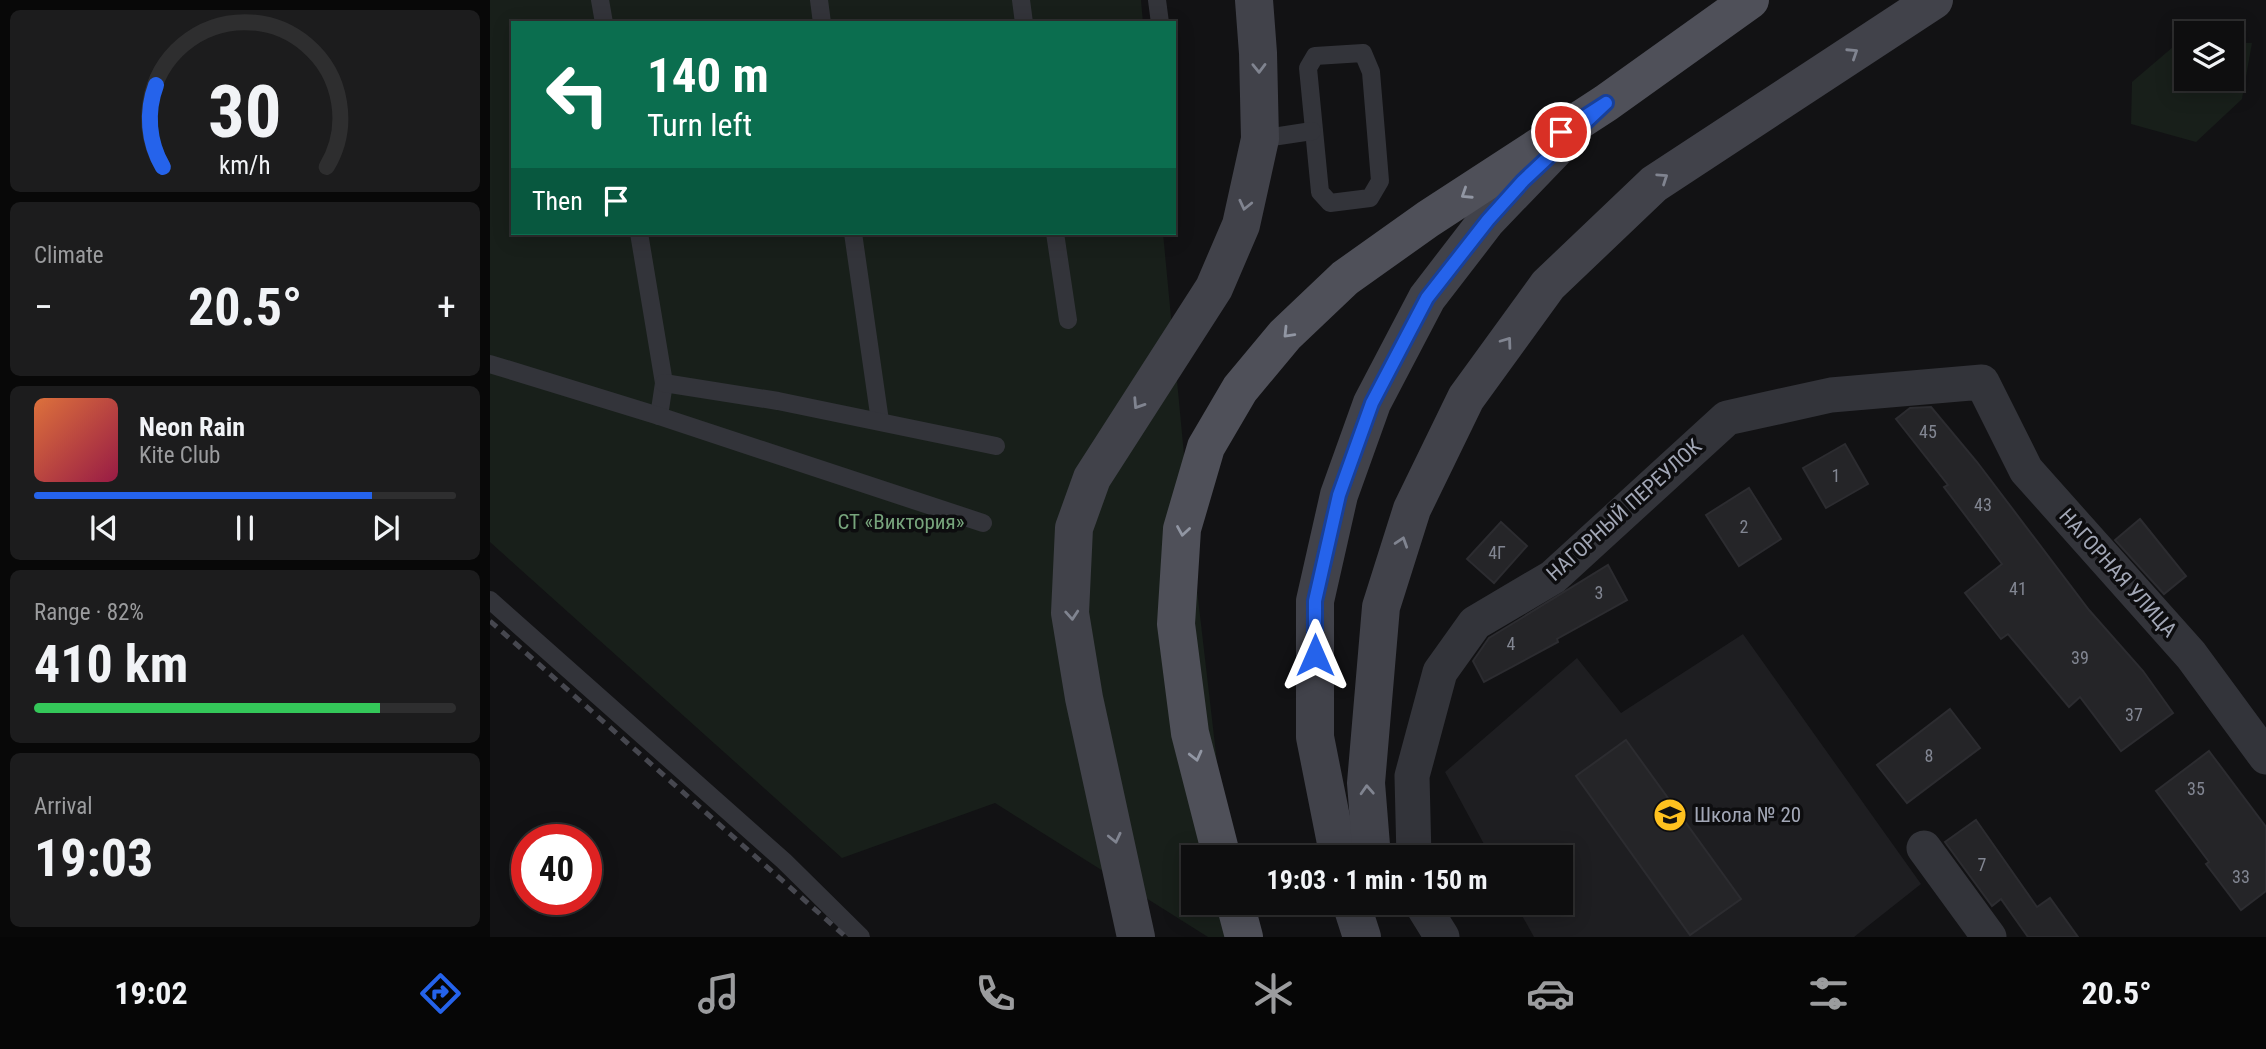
<!DOCTYPE html>
<html lang="en">
<head>
<meta charset="utf-8">
<style>
  :root { --surface:#0e0e0f; --page:#1c1c1d; --text:#f1f3f6; --muted:#9b9c9e; --line:#2e2e2f; --accent:#2563eb }
  body { margin:0; font-family:"Roboto Condensed",sans-serif; background:var(--page); color:var(--text); height:100vh; display:flex; flex-direction:column; font-size:26px; white-space:nowrap }
  * { box-sizing:border-box; margin:0 }
  p { font-size:23px; color:var(--muted) }
  .icon { flex:none; width:38px; height:38px; fill:none; stroke:currentColor; stroke-width:2; stroke-linecap:round; stroke-linejoin:round }
  .map { position:relative; flex:1; overflow:hidden }
  .side { display:flex; flex-direction:column; gap:10px; padding:10px; background:#080808; width:490px }
  .side>* { flex:none }
  .guide { position:absolute; left:21px; top:21px; width:665px; height:214px; border-radius:0px; box-shadow:0 4px 18px #0003,0 0 0 2px var(--line); background:#0b6e4f; color:#fff; overflow:hidden }
  .tools { position:absolute; left:1684px; top:21px; display:grid; gap:14px }
  .tools a { display:grid; place-items:center; width:70px; height:70px; border-radius:0px; background:var(--surface); box-shadow:0 4px 18px #0003,0 0 0 2px var(--line); font-size:35px }
  .speed { position:absolute; left:21px; top:824px; display:flex; gap:14px; font-size:35px; font-weight:700; text-align:center }
  .speed>* { display:grid; place-content:center; width:91px; height:91px; border-radius:50%; background:var(--surface); box-shadow:0 4px 18px #0003,0 0 0 2px var(--line); line-height:1 }
  .speed .limit { border:10px solid #d22; background:#fff; color:#111 }
  .pin { position:absolute; display:grid; place-items:center; width:60px; height:60px; color:#fff; margin:-30px; border:4px solid #fff; border-radius:50%; box-shadow:0 2px 7px #0007 }
  .me { position:absolute; width:77px; margin:-38px; rotate:0deg; stroke-linejoin:round; filter:drop-shadow(0 0 5px #0008) }
  .turn { display:flex; align-items:center; gap:24px; height:147px; padding:0 21px; font-size:32px }
  .turn .icon { width:91px; height:91px; stroke-width:2.5 }
  .turn b { display:block; font-size:49px; line-height:60px }
  .then { display:flex; align-items:center; height:66px; padding:0 21px; background:#0003; gap:14px; font-size:26px }
  .big { font-size:52px; font-weight:700; line-height:1.1 }
  .side .widget { flex:1; display:flex; flex-direction:column; justify-content:center; gap:10px; min-width:0; padding:0 24px; border-radius:10px; background:var(--page) }
  .side .dial { align-items:center; gap:0 }
  .dial svg { height:182px; overflow:visible; fill:none; stroke:var(--line); stroke-width:7; stroke-linecap:round; text-anchor:middle }
  .dial text { fill:var(--text); stroke:none }
  .song { display:flex; align-items:center; gap:21px }
  .cover { width:84px; height:84px; border-radius:10px; background:linear-gradient(135deg,hsl(20 70% 55%),hsl(340 70% 35%)) }
  .played { height:7px; border-radius:4px; background:linear-gradient(90deg,var(--accent) 80%,var(--line) 80%) }
  .keys { display:flex; justify-content:space-around; direction:ltr }
  .heat { display:flex; justify-content:space-between; align-items:center; font-size:38px; direction:ltr }
  .charge { height:10px; border-radius:5px; background:linear-gradient(90deg,#34c759 82%,var(--line) 0) }
  .trip { position:absolute; left:691px; top:845px; width:392px; height:70px; border-radius:0px; background:var(--surface); box-shadow:0 4px 18px #0003,0 0 0 2px var(--line); font-weight:700; line-height:70px; text-align:center }
  .dock { display:flex; height:112px; justify-content:space-around; align-items:center; background:#060606; color:var(--muted) }
  .dock .icon { width:49px; height:49px }
  .dock .selected { color:var(--accent) }
  .dock b { font-size:32px; color:var(--text) }
  main { display:flex; flex:1; min-height:0 }
  .map>svg:first-child { display:block }
</style>
</head>
<body>
<main>
<section class="side">
<div class="widget dial"><svg viewBox="0 0 100 80">
<path d="M14 69A42 42 0 1 1 86 69"/>
<path d="M14 69A42 42 0 0 1 11 33" stroke="#2563eb"/>
<text x="50" y="56" font-size="32" font-weight="700">30</text>
<text x="50" y="72" font-size="11">km/h</text>
</svg></div>
<div class="widget"><p>Climate</p>
<div class="heat"><a>−</a><b class="big">20.5°</b><a>+</a></div>
</div>
<div class="widget">
<div class="song"><i class="cover"></i><div><b>Neon Rain</b><p>Kite Club</p></div></div>
<div class="played"></div>
<div class="keys"><svg class="icon" aria-label="previous" viewBox="0 0 24 24"><path d="M18 5L8 12l10 7zM5 5v14"/></svg><svg class="icon" aria-label="pause" viewBox="0 0 24 24"><path d="M8 5v14M16 5v14"/></svg><svg class="icon" aria-label="next" viewBox="0 0 24 24"><path d="M6 5l10 7-10 7zM19 5v14"/></svg></div>
</div>
<div class="widget"><p>Range · 82%</p><b class="big">410 km</b><div class="charge"></div></div>
<div class="widget"><p>Arrival</p><b class="big">19:03</b></div>
</section>
<div class="map">
<svg width="1776" height="937" viewBox="0 0 1776 937">
  <rect width="100%" height="100%" fill="#121214"/>
  <path fill="#1e1e21" d="M1253 634 1431 884 1364 937H1044L1025 903H1071V858L1001 857 955 772 1087 658 1131 713Z"/>
  <g fill="#181f1a">
    <path d="M0 0H651L653 23H23V233H673L706 581 738 857 704 858V903H743L747 937H718L505 803 352 858 0 542Z"/>
    <path d="M1690 41H1696V79H1741V43H1762L1752 99 1706 142 1641 124 1642 82Z"/>
  </g>
  <g fill="#252528" stroke="#2c2c30" stroke-width="2">
    <path d="M1441 407 1487 462 1599 610 1653 671 1683 713 1631 751 1590 697 1579 707 1518 634 1511 639 1475 593 1512 564 1454 487 1458 485 1406 419 1420 408Z"/>
    <path d="M1355 444 1378 484 1336 508 1313 468Z"/>
    <path d="M1259 488 1291 539 1249 566 1216 515Z"/>
    <path d="M1650 519 1696 576 1674 594 1625 540Z"/>
    <path d="M1011 522 1037 546 1004 583 977 559Z"/>
    <path d="M1118 565 1137 600 1067 639 1068 642 994 682 983 661 999 638Z"/>
    <path d="M1460 709 1490 748 1417 803 1387 765Z"/>
    <path d="M1136 740 1251 899 1200 935 1086 776Z"/>
    <path d="M1719 751 1776 827V891L1751 910 1716 864 1719 862 1666 791Z"/>
    <path d="M1486 820 1547 907 1560 898 1588 937H1538L1511 899 1502 906 1455 842Z"/>
  </g>
  <g fill="none" stroke-linecap="round" stroke-linejoin="round">
    <g stroke="#33343a" stroke-width="18">
      <path d="M110 0 114 23"/>
      <path d="M329 0 332 23"/>
      <path d="M531 0 534 23"/>
      <path d="M667 0 670 23"/>
      <path d="M873 53 881 72 890 181 880 198 840 203 830 192 818 68 825 56Z"/>
      <path d="M770 139 822 131"/>
      <path d="M149 233 174 383 169 416"/>
      <path d="M363 233 390 421"/>
      <path d="M565 233 578 320"/>
      <path d="M0 364 169 416 493 523"/>
      <path d="M174 383 288 401 506 446"/>
      <path d="M0 600 294 861 371 937"/>
    </g>
    <g stroke="#33343a" stroke-width="35">
      <path d="M1434 848 1499 937"/>
      <path d="M924 858 922 776 950 672 985 623 1063 577 1237 418 1341 395 1492 382 1536 470 1701 655 1776 757"/>
      <path d="M931 903 952 937"/>
    </g>
    <g stroke="#41424a" stroke-width="38">
      <path d="M849 858 825 737V601L849 495 882 403 937 298 997 220 1072 142"/>
      <path d="M882 858 876 783 891 607 922 509 976 398 1058 285 1164 184 1444 0"/>
      <path d="M861 903 872 937"/>
      <path d="M646 937 594 698 580 613 584 528 602 478 724 288 751 225 770 139 768 53 764 0"/>
    </g>
    <g stroke="#4f5059" stroke-width="38">
      <path d="M732 858 700 733 686 624 692 529 716 447 750 389 795 335 855 278 938 219 1116 103 1260 0"/>
      <path d="M745 903 754 937"/>
    </g>
    <path stroke="#46474f" stroke-width="5" stroke-dasharray="9 7" stroke-linecap="butt" d="M0 621 356 937"/>
  </g>
  <defs><path id="oneway-chevron" d="M-2-3.5L2.5 0L-2 3.5" fill="none" stroke-width="1.6" stroke-linecap="round" stroke-linejoin="round" transform="scale(1.75)"/></defs>
  <g stroke="#808490">
    <use href="#oneway-chevron" transform="translate(1363 53) rotate(-33)"/>
    <use href="#oneway-chevron" transform="translate(769 68) rotate(89)"/>
    <use href="#oneway-chevron" transform="translate(1173 178) rotate(-34)"/>
    <use href="#oneway-chevron" transform="translate(755 205) rotate(103)"/>
    <use href="#oneway-chevron" transform="translate(1017 342) rotate(-54)"/>
    <use href="#oneway-chevron" transform="translate(648 404) rotate(123)"/>
    <use href="#oneway-chevron" transform="translate(912 542) rotate(-72)"/>
    <use href="#oneway-chevron" transform="translate(582 615) rotate(86)"/>
    <use href="#oneway-chevron" transform="translate(877 790) rotate(-93)"/>
    <use href="#oneway-chevron" transform="translate(625 838) rotate(77)"/>
  </g>
  <g stroke="#9196a3">
    <use href="#oneway-chevron" transform="translate(976 194) rotate(147)"/>
    <use href="#oneway-chevron" transform="translate(798 333) rotate(134)"/>
    <use href="#oneway-chevron" transform="translate(693 531) rotate(99)"/>
    <use href="#oneway-chevron" transform="translate(706 756) rotate(76)"/>
  </g>
  <g fill="none" stroke-linecap="round" stroke-linejoin="round">
    <defs>
      <path id="route" d="M825 655V601L849 495 882 403 937 298 998 220 1033 181 1116 103 1071 132"/>
    </defs>
    <use href="#route" stroke="#184099" stroke-width="18"/>
    <use href="#route" stroke="#2563eb" stroke-width="12"/>
  </g>
  <defs>
    <symbol id="school-disc" viewBox="-11 -11 22 22"><circle r="9.5" fill="#ffc21f" stroke="#0d0d0f"/><path d="M0-5L7-2L0 1L-7-2ZM-4 1L0 2.5L4 1V4Q0 6-4 4Z" fill="#111"/></symbol>
  </defs>
  <g fill-rule="evenodd">
    <use href="#school-disc" x="1161" y="796" width="38" height="38"/>
  </g>
  <g text-anchor="middle" stroke-width="7" stroke-linejoin="round" paint-order="stroke">
    <g font-size="18" fill="#828692">
      <text x="1438" y="438">45</text>
      <text x="1346" y="482">1</text>
      <text x="1493" y="511">43</text>
      <text x="1254" y="533">2</text>
      <text x="1007" y="559">4Г</text>
      <text x="1528" y="595">41</text>
      <text x="1109" y="599">3</text>
      <text x="1021" y="650">4</text>
      <text x="1590" y="664">39</text>
      <text x="1644" y="721">37</text>
      <text x="1439" y="762">8</text>
      <text x="1706" y="795">35</text>
      <text x="1492" y="871">7</text>
      <text x="1751" y="883">33</text>
    </g>
    <g font-size="21" fill="#a2a7b6" stroke="#0d0d0f">
      <text transform="translate(1134 510) rotate(-42)" y="7">НАГОРНЫЙ ПЕРЕУЛОК</text>
      <text transform="translate(1628 573) rotate(48)" y="7">НАГОРНАЯ УЛИЦА</text>
    </g>
    <g font-size="21" fill="#77a47c" stroke="#0d0d0f">
      <text x="411" y="529">СТ «Виктория»</text>
    </g>
    <g font-size="21" fill="#a2a7b6" stroke="#0d0d0f" text-anchor="start">
      <text x="1204" y="822">Школа № 20</text>
    </g>
  </g>
</svg>
<div class="tools">
<a><svg class="icon" aria-label="layers" viewBox="0 0 24 24"><path d="M12 4l9 5-9 5-9-5zM3 14l9 5 9-5"/></svg></a>
</div>
<div class="speed"><div class="limit">40</div></div>
<div class="pin" style="left:1071px;top:132px;background:#d93025"><svg class="icon" aria-label="arrive" viewBox="0 0 24 24"><path d="M6 21V4h12l-3 4 3 4H6"/></svg></div>
<svg class="me" style="left:825px;top:655px" viewBox="-20 -20 40 40"><path d="M0-17L14 15 0 8-14 15z" fill="#2563eb" stroke="#fff" stroke-width="4"/></svg>
<div class="trip">19:03 · 1 min · 150 m</div>
<div class="guide">
<div class="turn"><svg class="icon" aria-label="left" viewBox="0 0 24 24"><path d="M17 20v-9H6M10 6l-5 5 5 5"/></svg><div><b>140 m</b>Turn left</div></div>
<div class="then">Then<svg class="icon" aria-label="arrive" viewBox="0 0 24 24"><path d="M6 21V4h12l-3 4 3 4H6"/></svg></div>
</div>
</div>
</main>
<nav class="dock">
<b>19:02</b>
<svg class="icon selected" aria-label="directions" viewBox="0 0 24 24"><path d="M12 3l9 9-9 9-9-9zM9 14v-3h6M13 9l2 2-2 2"/></svg>
<svg class="icon" aria-label="music" viewBox="0 0 24 24"><path d="M9 18V5l10-2v13"/><circle cx="6" cy="18" r="3"/><circle cx="16" cy="16" r="3"/></svg>
<svg class="icon" aria-label="phone" viewBox="0 0 24 24"><path d="M5 4h4l2 5-3 2q2 4 5 5l2-3 5 2v4C11 20 4 13 5 4z"/></svg>
<svg class="icon" aria-label="climate" viewBox="0 0 24 24"><path d="M12 3v18M4 7l16 10M4 17L20 7"/></svg>
<svg class="icon" aria-label="car" viewBox="0 0 24 24"><path d="M5 17H2v-5l4-1 3-4h7l3 4 3 1v5h-3M9 17h6M6 11h13"/><circle cx="7" cy="17" r="2"/><circle cx="17" cy="17" r="2"/></svg>
<svg class="icon" aria-label="filters" viewBox="0 0 24 24"><path d="M4 7h16M4 17h16"/><circle cx="9" cy="7" r="2"/><circle cx="15" cy="17" r="2"/></svg>
<b>20.5°</b>
</nav>
</body>
</html>
